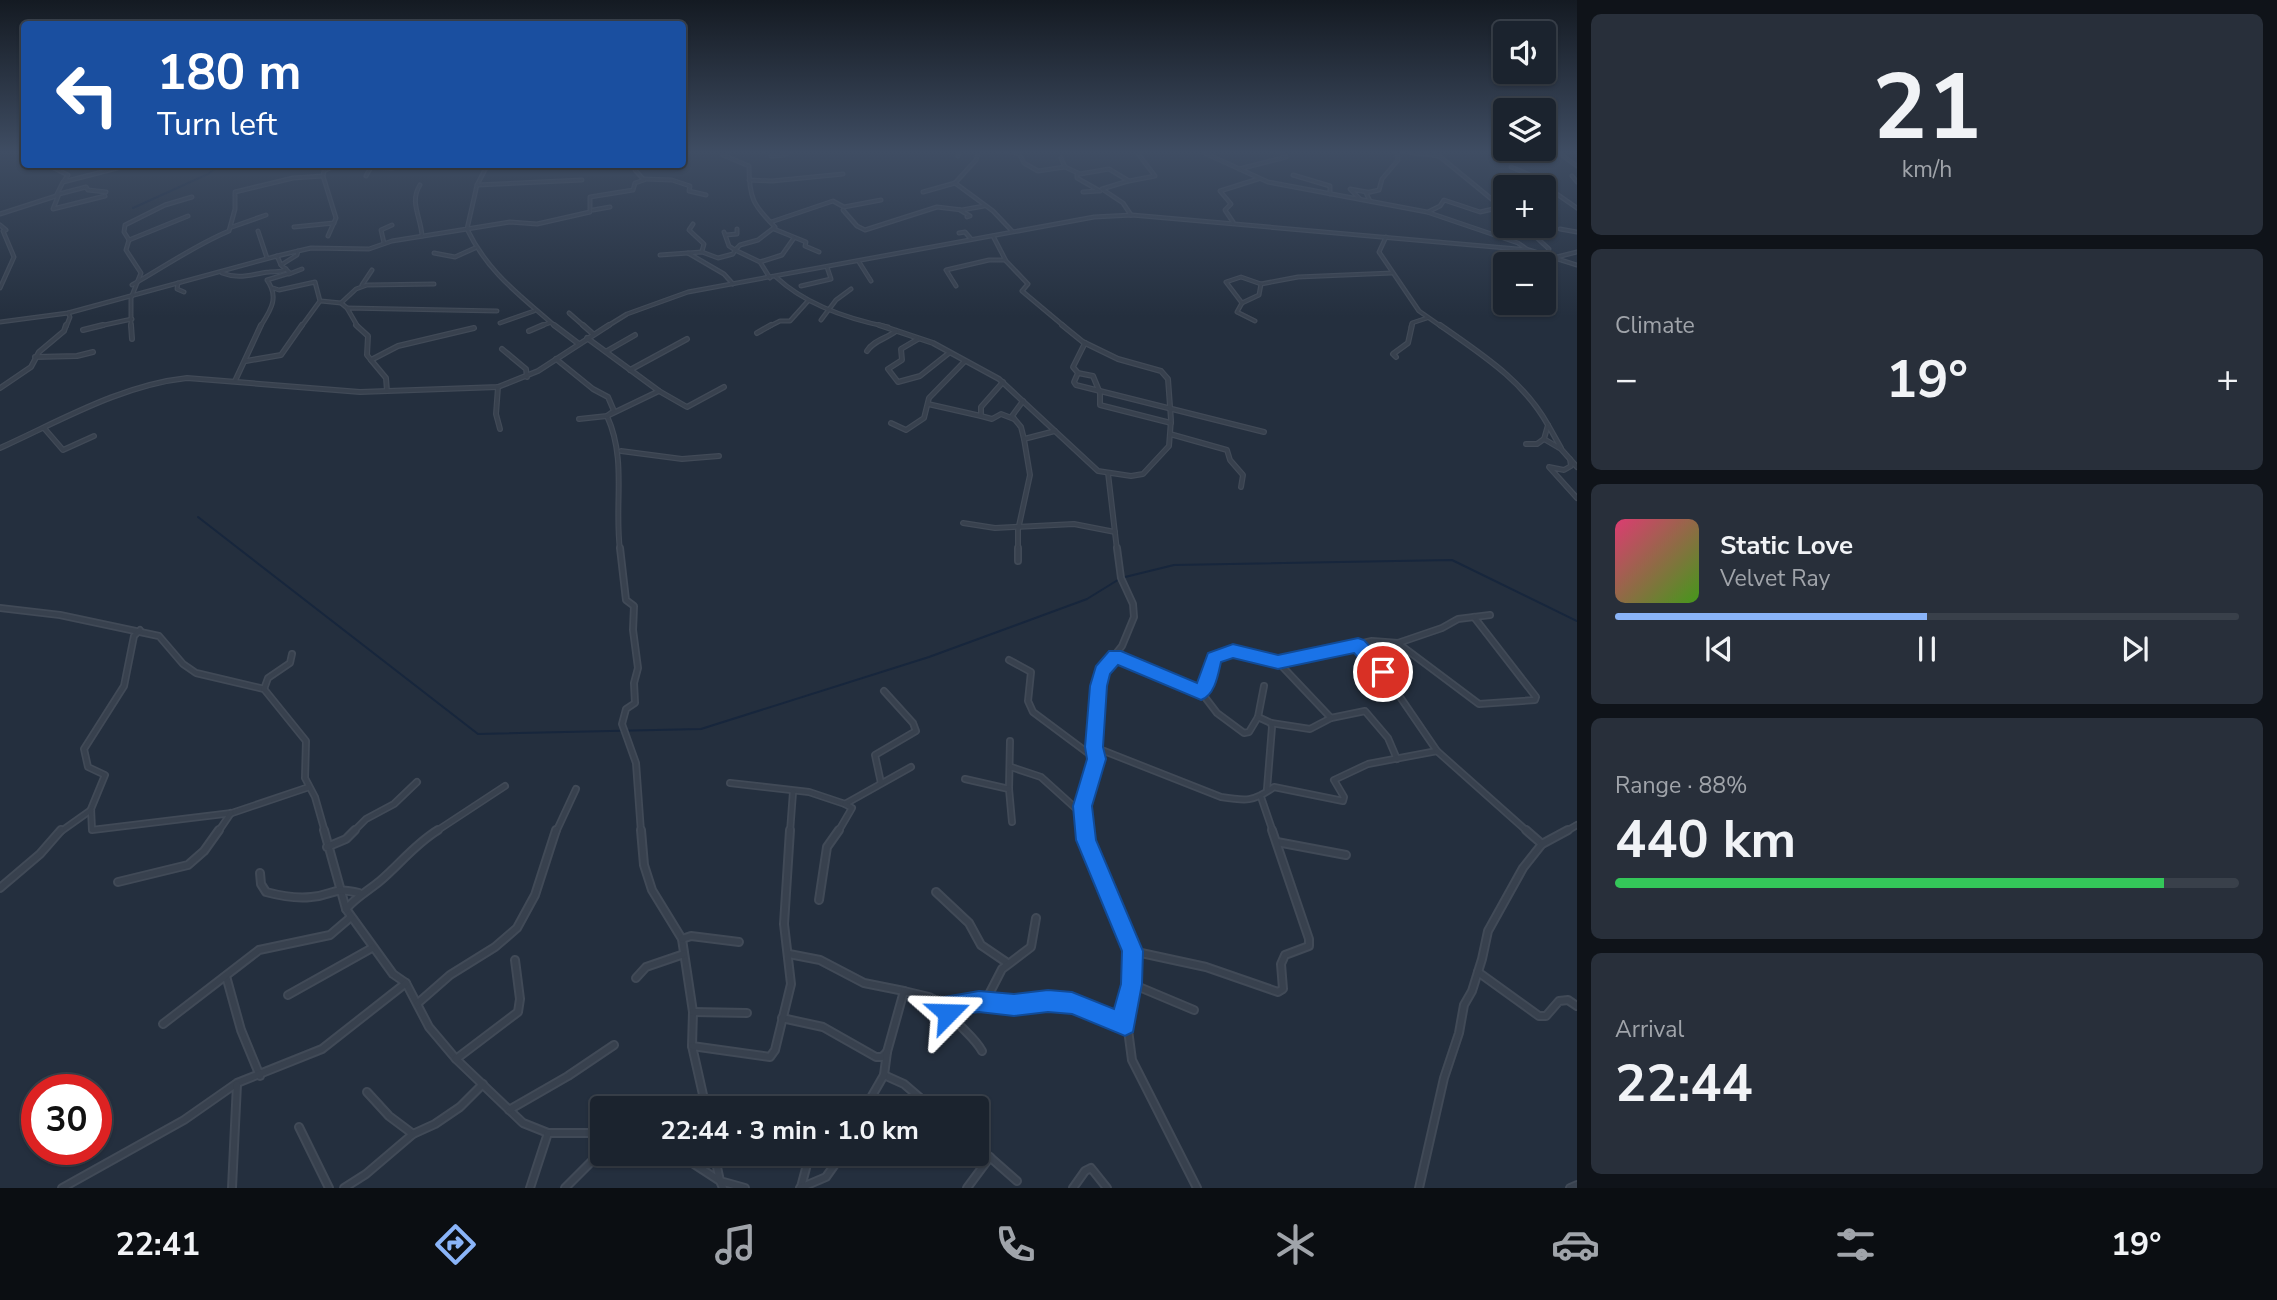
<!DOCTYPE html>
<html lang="en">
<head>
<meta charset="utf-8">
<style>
  :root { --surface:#1b232e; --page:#282f3a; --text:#f1f3f6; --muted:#a0a4aa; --line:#39404a; --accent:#8ab4f8 }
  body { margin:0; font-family:"Nunito Sans",sans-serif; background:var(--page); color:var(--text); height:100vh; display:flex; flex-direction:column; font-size:26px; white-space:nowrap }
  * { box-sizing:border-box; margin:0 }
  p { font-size:23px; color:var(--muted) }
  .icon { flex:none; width:38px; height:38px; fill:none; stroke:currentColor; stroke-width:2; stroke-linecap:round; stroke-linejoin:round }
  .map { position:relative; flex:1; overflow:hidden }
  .drawer { display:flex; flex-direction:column; gap:14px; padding:14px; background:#0f1319; width:700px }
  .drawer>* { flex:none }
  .hud { position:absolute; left:21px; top:21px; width:665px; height:147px; border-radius:7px; box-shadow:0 2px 5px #0004,0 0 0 2px var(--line); background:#1a4fa0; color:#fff; overflow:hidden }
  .buttons { position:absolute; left:1493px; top:21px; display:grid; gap:14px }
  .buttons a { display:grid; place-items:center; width:63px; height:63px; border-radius:7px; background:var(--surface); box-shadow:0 2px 5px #0004,0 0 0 2px var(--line); font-size:35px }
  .speed { position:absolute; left:21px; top:1074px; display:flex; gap:14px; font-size:35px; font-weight:700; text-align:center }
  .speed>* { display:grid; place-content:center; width:91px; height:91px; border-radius:50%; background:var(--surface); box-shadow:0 2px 5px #0004,0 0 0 2px var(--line); line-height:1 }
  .speed .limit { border:10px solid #d22; background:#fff; color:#111 }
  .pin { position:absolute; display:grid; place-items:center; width:60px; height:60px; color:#fff; margin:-30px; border:4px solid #fff; border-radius:50%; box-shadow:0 2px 7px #0007 }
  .me { position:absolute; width:77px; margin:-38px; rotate:68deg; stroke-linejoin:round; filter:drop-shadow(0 0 5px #0008) }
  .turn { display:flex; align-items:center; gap:24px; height:147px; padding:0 21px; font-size:32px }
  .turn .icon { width:91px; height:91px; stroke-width:2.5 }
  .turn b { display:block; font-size:49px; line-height:60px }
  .big { font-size:52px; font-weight:700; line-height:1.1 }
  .drawer .card { flex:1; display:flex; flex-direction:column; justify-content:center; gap:10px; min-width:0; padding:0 24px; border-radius:10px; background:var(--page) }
  .drawer .dial { align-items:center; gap:0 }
  .dial b { font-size:91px; line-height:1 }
  .song { display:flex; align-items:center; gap:21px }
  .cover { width:84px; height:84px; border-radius:10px; background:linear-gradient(135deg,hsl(340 70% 55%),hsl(100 70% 35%)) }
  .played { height:7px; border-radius:4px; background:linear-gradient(90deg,var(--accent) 50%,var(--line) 50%) }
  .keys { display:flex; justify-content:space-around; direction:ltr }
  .heat { display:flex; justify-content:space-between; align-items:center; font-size:38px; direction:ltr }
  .charge { height:10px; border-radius:5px; background:linear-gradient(90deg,#34c759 88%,var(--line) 0) }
  .trip { position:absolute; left:590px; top:1096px; width:399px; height:70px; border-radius:7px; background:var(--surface); box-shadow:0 2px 5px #0004,0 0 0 2px var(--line); font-weight:700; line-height:70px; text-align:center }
  .tab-bar { display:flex; height:112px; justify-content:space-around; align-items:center; background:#0b0e12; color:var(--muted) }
  .tab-bar .icon { width:49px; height:49px }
  .tab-bar .selected { color:var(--accent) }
  .tab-bar b { font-size:32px; color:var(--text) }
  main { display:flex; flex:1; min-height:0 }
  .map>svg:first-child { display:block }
</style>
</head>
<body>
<main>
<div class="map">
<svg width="1577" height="1188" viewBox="0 0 1577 1188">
  <rect width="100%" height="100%" fill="#242f3e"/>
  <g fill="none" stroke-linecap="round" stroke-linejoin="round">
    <g stroke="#17263c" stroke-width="2">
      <path d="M133 208 208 174 222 164"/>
      <path d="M198 517 478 734 701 729 929 657 1087 599 1121 578 1174 565 1452 560 1577 621"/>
    </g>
    <defs>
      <g id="street-far3">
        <path d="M728 151 723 155 749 166C749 198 753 205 775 227L758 240 740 245 735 250 760 262 770 278"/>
        <path d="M979 151 976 160 955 183 993 211 1012 231"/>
        <path d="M999 151 1019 153 1024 163 1038 171 1065 167 1080 174 1109 169 1129 181 1155 176 1136 151"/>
        <path d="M1200 151 1268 182 1427 212 1518 243 1528 250"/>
        <path d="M1399 151 1439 156"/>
        <path d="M1433 151 1505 210"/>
        <path d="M1556 151 1577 166"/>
        <path d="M771 156 785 155 791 151"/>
        <path d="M958 156 959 151"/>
        <path d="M1061 158 1065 167"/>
        <path d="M55 164 54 168 68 175 64 181"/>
        <path d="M536 164V167"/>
        <path d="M360 167 393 168"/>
        <path d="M1511 167 1528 174 1577 208"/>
        <path d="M1239 169 1286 157 1280 151"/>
        <path d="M1077 174V178L1100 191"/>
        <path d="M1293 175 1330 186V194"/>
        <path d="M366 176 371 167"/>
        <path d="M1572 176 1577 182"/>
        <path d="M644 179 672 180 690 186 689 191 706 195"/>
        <path d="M749 180 772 181 843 174"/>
        <path d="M1128 181 1102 189 1123 203 1131 215"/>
        <path d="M420 185C409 202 421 217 422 236"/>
        <path d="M477 185 582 180"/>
        <path d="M923 192 955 183"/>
        <path d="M1083 192 1098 191"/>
        <path d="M105 196 53 209 59 194 86 187 88 190 106 192"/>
        <path d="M1360 199 1350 189 1367 192"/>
        <path d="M1370 201 1366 193 1379 190 1382 179 1398 160 1397 151"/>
        <path d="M593 210 610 207"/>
        <path d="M843 210 857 226 865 230 937 207 962 210 984 206"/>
        <path d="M960 210 970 216 967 217"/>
        <path d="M1428 212 1440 206 1444 200 1480 212 1502 207"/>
        <path d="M0 214 56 196 63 182 133 164"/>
        <path d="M771 222 833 201 844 207 881 200"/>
        <path d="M1233 222 1225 210 1231 204 1220 191 1258 179"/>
        <path d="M693 224 689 230 704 244 702 251"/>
        <path d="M0 225 6 230 3 231 14 257 0 288"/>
        <path d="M1524 226 1549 249 1547 254"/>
        <path d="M232 227 266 215"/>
        <path d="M294 227 334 223"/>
        <path d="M774 229 806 242 805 246 819 252"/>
        <path d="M1560 229 1577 232"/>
        <path d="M258 231 267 258"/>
        <path d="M959 233 965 232 971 239"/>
        <path d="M726 235 737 234V229"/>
        <path d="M328 236 336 218 323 176 324 171 334 166 360 167 361 164"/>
        <path d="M993 236 1006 261 1028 284 1022 291 1065 327"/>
        <path d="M1386 237 1379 252 1419 311 1442 327"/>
        <path d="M129 240 188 216"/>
        <path d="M384 243 381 230 392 225"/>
        <path d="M434 253 455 257 475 248"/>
        <path d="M688 253 724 274 733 284"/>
        <path d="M660 255 702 252 718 258 733 254 735 250 729 246 724 232"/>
        <path d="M277 256 311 248 369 249 392 241 467 229 477 185 488 164"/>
        <path d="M1557 257 1577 252"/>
        <path d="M760 262 782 255 794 238"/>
        <path d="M859 262 871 281"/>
        <path d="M281 265 297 255 298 251"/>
        <path d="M222 273C240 280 251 274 269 272 276 271 280 273 286 269"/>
        <path d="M289 274 302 269"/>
        <path d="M776 277C806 305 848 319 888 327"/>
        <path d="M178 283 177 289 184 292"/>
        <path d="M132 285C164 267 195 245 229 231L235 209V192L293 178 323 176"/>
        <path d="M362 285 372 270"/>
        <path d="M801 286 831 279 827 267"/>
        <path d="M956 286 946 270 989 260H1005"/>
        <path d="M273 288 279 290 315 282 320 301 301 327"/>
        <path d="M321 301 341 303"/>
        <path d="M1242 303 1259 295 1261 284"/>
        <path d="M347 308 341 303 356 289 367 285 434 284"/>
        <path d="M569 313 585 327"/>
        <path d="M821 320 836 300 851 289"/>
        <path d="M1255 321 1237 312 1242 303 1226 282 1241 277 1261 284 1298 277 1392 273"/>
        <path d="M0 322 68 313 277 256 281 265 290 273 267 280C280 298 270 311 260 327"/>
        <path d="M500 323 534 311"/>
        <path d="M66 327 70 317 68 313"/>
        <path d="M95 327 132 319"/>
        <path d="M131 327V298L141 273 126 250 129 240 124 232 125 225 165 205 192 197"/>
        <path d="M358 327 347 308 497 311"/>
        <path d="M538 327 549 323"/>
        <path d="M556 327C521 296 488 273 467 229L510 222 537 224 590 212V197L633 190 635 183 644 180 635 170 636 164"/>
        <path d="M606 327 627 314 688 292 1094 217 1132 215 1529 250 1577 265"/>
        <path d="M768 327 780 321H790L808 301"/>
        <path d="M1411 327 1412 323 1427 318"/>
      </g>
      <g id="street-far2">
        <path d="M131 325 132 339"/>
        <path d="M356 325 368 336 367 355 371 360"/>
        <path d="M554 325 579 344"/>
        <path d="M583 325 593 334"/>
        <path d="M879 325 933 343 999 379 1098 471 1131 476 1143 474 1169 446 1171 420 1168 379 1161 371 1118 359 1083 342 1062 325"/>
        <path d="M1440 325C1481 354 1523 380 1548 425L1544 439 1561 449 1577 467"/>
        <path d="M83 330 103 325"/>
        <path d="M529 331 543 325"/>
        <path d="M757 333 771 325"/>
        <path d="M918 339 901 349 902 360 888 369 898 382 920 376 949 353"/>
        <path d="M1085 343 1073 367 1078 373 1074 382 1076 385 1264 432"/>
        <path d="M502 349 526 369 527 377"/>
        <path d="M607 351 635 335"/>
        <path d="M867 351C874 340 886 339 896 331"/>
        <path d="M35 357 77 356 93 352"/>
        <path d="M1396 357 1393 354 1408 343 1412 325"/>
        <path d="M556 359 593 389 608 397 614 411 607 416C627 460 614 503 620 550"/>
        <path d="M246 361 281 355 302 325"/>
        <path d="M630 370 687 339"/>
        <path d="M1078 373 1093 376 1100 393V405L1171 423"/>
        <path d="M235 381 261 325"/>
        <path d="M1003 382 981 407V416L992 419 1001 414 1014 419"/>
        <path d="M498 387 496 414 500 429"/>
        <path d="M0 388 31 367 39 352 64 331 66 325"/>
        <path d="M387 391 386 378 371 360 398 346 474 328"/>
        <path d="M659 391 687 407 724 387"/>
        <path d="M1023 401 1012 416 1021 427 1024 439"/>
        <path d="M928 404 981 416"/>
        <path d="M579 419 607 416 659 391 587 338"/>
        <path d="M891 423 906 430 924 418 929 398 965 361"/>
        <path d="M1548 425 1561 448"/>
        <path d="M44 428 63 450 94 436"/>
        <path d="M1170 434 1227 450 1230 460 1243 475 1241 487"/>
        <path d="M1526 444H1537L1544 439"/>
        <path d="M0 448C60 421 121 385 187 378L360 392 498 387 538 371 609 325"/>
        <path d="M621 451 682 459 719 456"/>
        <path d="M1570 459 1571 466 1564 470 1549 467 1577 498"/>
        <path d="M1108 473 1117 550"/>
        <path d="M963 523 995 528 1074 524 1115 532"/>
        <path d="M1018 550V530L1030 475 1024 439 1055 431"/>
      </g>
      <g id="street-far1">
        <path d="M620 548 626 600 634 606 633 630 638 668 634 683 635 703 626 709 622 724 636 763 641 832"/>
        <path d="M1018 548V561"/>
        <path d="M0 608 60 615 159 636 183 664 196 673 264 689 306 741 305 778 315 797 325 832"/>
        <path d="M140 630 134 636 124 686 84 749 88 767 105 775 91 809 92 830 232 813 309 787"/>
        <path d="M1399 644 1479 704 1535 700 1536 697 1474 617"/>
        <path d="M1115 656 1201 692 1207 682 1214 657 1219 653 1241 652 1278 662 1372 641 1398 643 1442 628 1458 619 1490 615"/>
        <path d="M1009 660 1031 672 1028 701 1033 712 1096 759"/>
        <path d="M1278 662 1331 718 1365 711 1388 738 1397 759"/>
        <path d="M264 689 268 678 290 663 292 654"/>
        <path d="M1201 692 1217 713 1244 733 1249 732 1258 717 1264 686"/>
        <path d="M1258 717 1271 723 1272 727 1267 789"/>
        <path d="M1271 723 1310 729 1331 718"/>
        <path d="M1010 741 1009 789 1012 822"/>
        <path d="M1094 747 1221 797C1246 801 1253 802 1274 787L1343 801 1344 797 1334 780 1368 764 1437 751 1383 672 1358 645"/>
        <path d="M1437 751 1528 832"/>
        <path d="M1011 767 1041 777 1082 814"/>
        <path d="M965 779 1009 789"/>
        <path d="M730 783 809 792 845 804 911 767"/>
        <path d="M881 783 875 755 916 731 913 723 884 691"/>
        <path d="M1261 797 1273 832"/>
        <path d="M60 832 91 810"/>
        <path d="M218 832 231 813"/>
        <path d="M353 832 366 819 394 804 417 782"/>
        <path d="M435 832 505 786"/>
        <path d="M556 832 576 789"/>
        <path d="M790 832 793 792"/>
        <path d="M838 832 852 808 845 804"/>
        <path d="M1085 832 1082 806 1096 759 1094 747 1102 671 1122 646 1134 617 1133 604 1121 578 1117 548"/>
        <path d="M1565 832 1577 825"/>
      </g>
      <g id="street">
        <path d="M324 830 346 909 393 974 406 983 429 1027 456 1059 523 1123 548 1133H602"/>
        <path d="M641 830 644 865 652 890 682 939 693 1012 692 1046 706 1108"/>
        <path d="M1085 830 1086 840 1132 951V984L1125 1007 1132 1060 1197 1188"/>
        <path d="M1526 830 1542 844"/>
        <path d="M1277 842 1346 855"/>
        <path d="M327 847 346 839 355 830"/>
        <path d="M260 873 261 884 266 892C281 896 295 899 311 897 335 895 332 886 359 893"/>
        <path d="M118 882 188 865 204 851 219 830"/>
        <path d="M0 888 40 854 61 830"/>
        <path d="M936 892 969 923 981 945 1006 962"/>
        <path d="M819 900 827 847 839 830"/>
        <path d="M346 909C356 897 368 891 380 881 400 864 415 844 438 830"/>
        <path d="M682 939 691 936 739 942"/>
        <path d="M1132 951 1206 967 1278 992 1283 989 1281 964 1285 955 1309 946V939L1272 830"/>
        <path d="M789 954 820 960 864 983 904 991"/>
        <path d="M1478 972 1539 1016H1546L1559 1001 1568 1000 1577 1006"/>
        <path d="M226 976 241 1030 260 1076"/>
        <path d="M636 978 646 967 684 954"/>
        <path d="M1132 984 1194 1010"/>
        <path d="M288 995 372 948"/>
        <path d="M985 1002 1002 969 1031 947 1036 918"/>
        <path d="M418 1003 450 975 495 947 517 928 535 895 556 830"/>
        <path d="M947 1006C953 1024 973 1034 982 1051"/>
        <path d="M693 1012 747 1013"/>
        <path d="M782 1018 823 1027 876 1057H882L887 1052"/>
        <path d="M163 1024 259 950 330 935 351 917"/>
        <path d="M692 1046 770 1057 775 1050 791 984 784 924 790 830"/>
        <path d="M456 1059 518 1012 520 999 515 960"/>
        <path d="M884 1075 904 1084 932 1108"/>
        <path d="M367 1092 389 1116 413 1134"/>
        <path d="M865 1108 884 1075 887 1052 904 991 929 997 947 1006 979 1002 1015 1005 1048 1001 1072 1003 1125 1024"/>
        <path d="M509 1110 568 1076 614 1045"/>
        <path d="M299 1127 329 1188"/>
        <path d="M976 1145 1017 1181"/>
        <path d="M677 1153 720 1181 723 1188"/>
        <path d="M714 1153 720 1181 745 1188"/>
        <path d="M801 1187 809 1157"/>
        <path d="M62 1188 184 1120 237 1083 322 1049 406 983"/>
        <path d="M232 1188 237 1084"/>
        <path d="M344 1188 366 1174 413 1134 435 1124 460 1107 483 1084"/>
        <path d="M530 1188 548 1133"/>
        <path d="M565 1188 602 1151"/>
        <path d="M800 1188 826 1177 843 1153"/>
        <path d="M967 1188 990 1157"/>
        <path d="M1073 1188 1085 1171 1091 1168 1107 1188"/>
        <path d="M1419 1188 1444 1078 1459 1033 1464 1005 1472 991 1482 959 1488 931 1523 868 1542 844 1568 830"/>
        <path d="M1570 1188 1577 1185"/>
      </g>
    </defs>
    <use href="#street-far3" stroke="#414a57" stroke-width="5"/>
    <use href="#street-far2" stroke="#414a57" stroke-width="6"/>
    <use href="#street-far1" stroke="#414a57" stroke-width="8"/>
    <use href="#street" stroke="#414a57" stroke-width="10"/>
    <use href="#street-far3" stroke="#38414e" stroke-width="2.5"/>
    <use href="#street-far2" stroke="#38414e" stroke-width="3.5"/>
    <use href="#street-far1" stroke="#38414e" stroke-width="4.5"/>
    <use href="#street" stroke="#38414e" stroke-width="6"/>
  </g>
  <linearGradient id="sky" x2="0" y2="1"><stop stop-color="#141a22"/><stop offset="0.48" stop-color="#3f4d63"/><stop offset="1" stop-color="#3f4d63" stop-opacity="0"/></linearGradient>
  <rect width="1577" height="317" fill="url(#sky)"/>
  <path fill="#1a73e8" stroke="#114b97" stroke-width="2" d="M1358 638 1364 640 1389 667 1392 672 1389 677C1374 682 1364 663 1354 653L1278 669 1233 658 1221 662C1218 675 1215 695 1201 700L1118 665 1110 674 1107 686 1103 747 1106 759 1092 806 1096 840 1143 951 1142 984 1133 1032 1125 1036 1072 1014 1048 1012 1014 1016 979 1012 958 1015 956 1021 948 1024 940 1021 936 1006 939 998 979 991 1014 994 1048 990 1072 992 1114 1009 1121 984 1122 951 1076 840 1073 806 1087 759 1085 747 1090 686 1096 666 1109 651H1121L1197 683 1208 653 1233 644 1278 655Z"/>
</svg>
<div class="buttons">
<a><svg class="icon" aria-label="sound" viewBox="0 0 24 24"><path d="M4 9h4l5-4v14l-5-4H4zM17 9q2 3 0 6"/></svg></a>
<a><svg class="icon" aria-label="layers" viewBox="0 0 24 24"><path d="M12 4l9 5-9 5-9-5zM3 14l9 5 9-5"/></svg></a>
<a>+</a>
<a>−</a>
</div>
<div class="speed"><div class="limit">30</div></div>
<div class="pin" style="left:1383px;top:672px;background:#d93025"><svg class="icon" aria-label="arrive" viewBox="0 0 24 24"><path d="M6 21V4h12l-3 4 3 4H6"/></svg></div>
<svg class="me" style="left:948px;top:1013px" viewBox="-20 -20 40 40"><path d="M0-17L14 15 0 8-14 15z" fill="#1a73e8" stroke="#fff" stroke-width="4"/></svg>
<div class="trip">22:44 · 3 min · 1.0 km</div>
<div class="hud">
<div class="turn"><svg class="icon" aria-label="left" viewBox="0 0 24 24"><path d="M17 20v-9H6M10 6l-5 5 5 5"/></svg><div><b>180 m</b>Turn left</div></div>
</div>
</div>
<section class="drawer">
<div class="card dial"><b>21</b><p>km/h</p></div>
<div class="card"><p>Climate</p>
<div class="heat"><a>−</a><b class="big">19°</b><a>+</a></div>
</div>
<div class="card">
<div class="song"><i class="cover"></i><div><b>Static Love</b><p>Velvet Ray</p></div></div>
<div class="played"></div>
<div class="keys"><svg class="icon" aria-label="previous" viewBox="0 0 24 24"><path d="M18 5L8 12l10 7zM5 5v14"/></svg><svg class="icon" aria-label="pause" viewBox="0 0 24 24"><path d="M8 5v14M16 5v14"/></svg><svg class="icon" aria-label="next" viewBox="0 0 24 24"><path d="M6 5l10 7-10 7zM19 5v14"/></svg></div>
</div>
<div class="card"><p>Range · 88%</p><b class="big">440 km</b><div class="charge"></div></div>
<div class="card"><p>Arrival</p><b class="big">22:44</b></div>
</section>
</main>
<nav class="tab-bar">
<b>22:41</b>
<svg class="icon selected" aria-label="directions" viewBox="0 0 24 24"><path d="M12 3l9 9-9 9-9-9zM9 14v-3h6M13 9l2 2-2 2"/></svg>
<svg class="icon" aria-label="music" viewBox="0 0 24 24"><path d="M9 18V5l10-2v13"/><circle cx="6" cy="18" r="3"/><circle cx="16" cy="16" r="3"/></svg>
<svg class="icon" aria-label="phone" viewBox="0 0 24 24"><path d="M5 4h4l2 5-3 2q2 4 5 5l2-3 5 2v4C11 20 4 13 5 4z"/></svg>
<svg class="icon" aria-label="climate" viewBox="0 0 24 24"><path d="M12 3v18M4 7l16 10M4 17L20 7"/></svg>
<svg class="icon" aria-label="car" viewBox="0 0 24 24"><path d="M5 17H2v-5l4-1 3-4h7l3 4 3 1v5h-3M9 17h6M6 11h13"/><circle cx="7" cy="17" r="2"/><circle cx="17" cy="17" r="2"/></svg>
<svg class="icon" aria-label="filters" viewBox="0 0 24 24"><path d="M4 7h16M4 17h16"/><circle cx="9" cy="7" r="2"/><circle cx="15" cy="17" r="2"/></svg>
<b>19°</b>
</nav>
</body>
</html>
